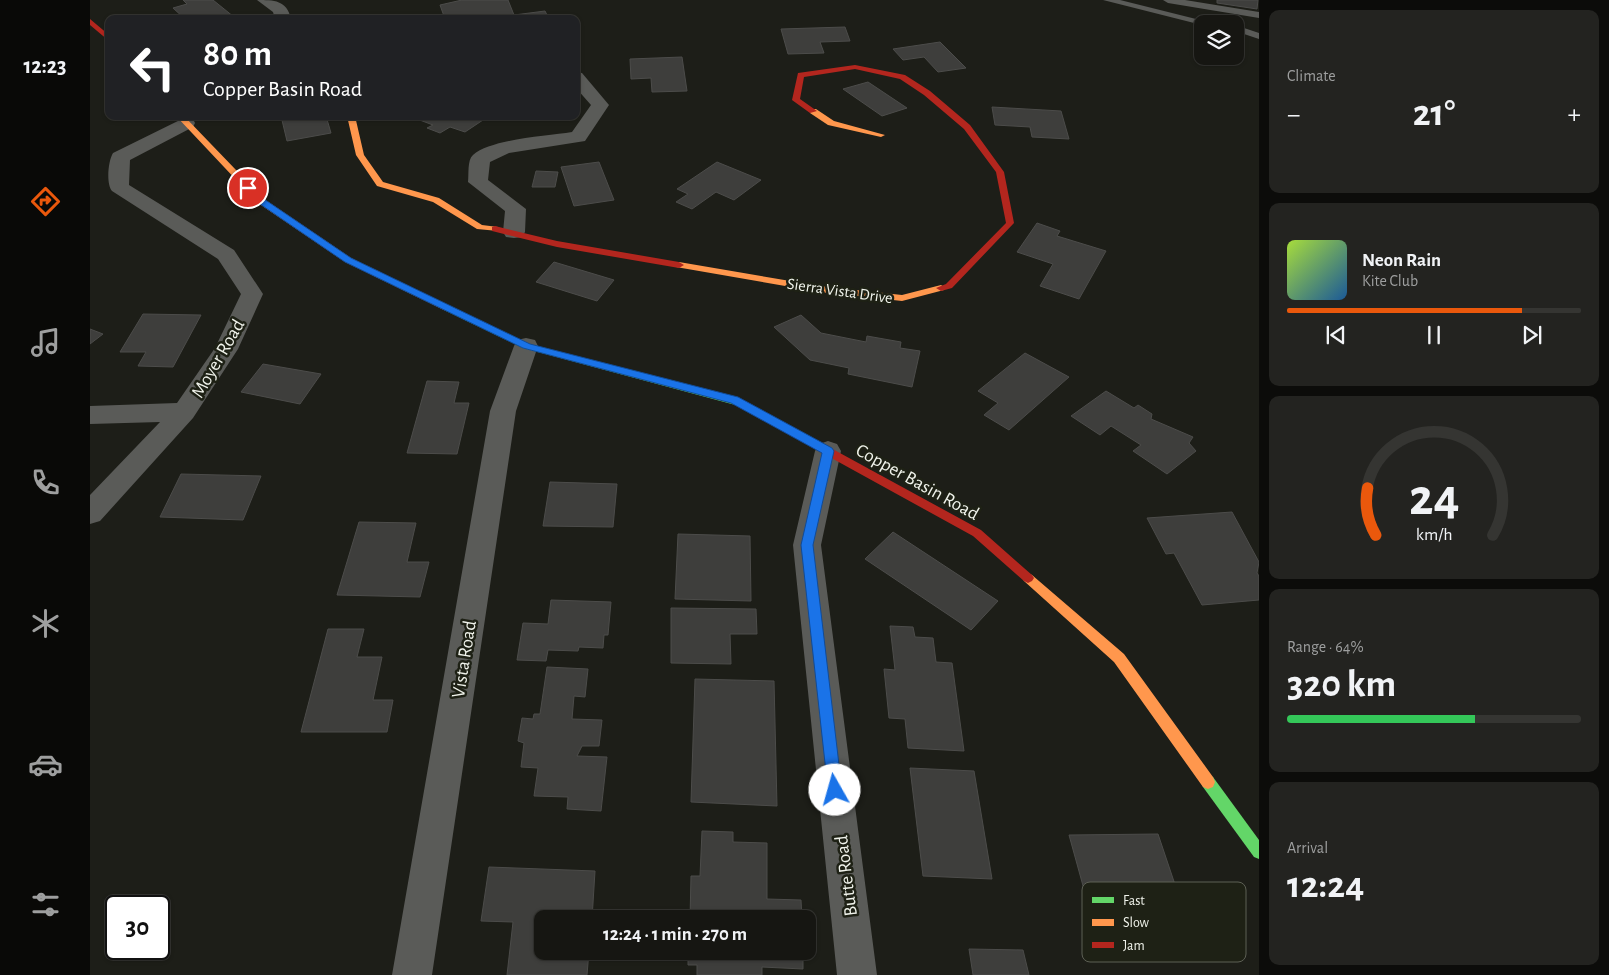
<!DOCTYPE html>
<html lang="en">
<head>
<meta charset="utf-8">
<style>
  :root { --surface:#161612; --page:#232320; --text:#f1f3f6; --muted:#9e9f9f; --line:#353532; --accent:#ea580c }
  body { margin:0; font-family:"Alegreya Sans",sans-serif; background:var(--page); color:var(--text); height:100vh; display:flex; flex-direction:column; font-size:19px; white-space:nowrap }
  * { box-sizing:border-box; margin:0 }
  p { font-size:16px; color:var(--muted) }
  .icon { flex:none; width:28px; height:28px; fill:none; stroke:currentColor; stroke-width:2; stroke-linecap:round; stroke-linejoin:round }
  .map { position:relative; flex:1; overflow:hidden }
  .panel { display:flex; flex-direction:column; gap:10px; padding:10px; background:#0c0c0a; width:350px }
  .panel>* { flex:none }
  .banner { position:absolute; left:15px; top:15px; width:475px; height:105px; border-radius:10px; box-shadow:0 1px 4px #0004,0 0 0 1px var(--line); background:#202124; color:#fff; overflow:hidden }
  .buttons { position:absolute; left:1104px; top:15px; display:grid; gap:10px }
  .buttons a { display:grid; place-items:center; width:50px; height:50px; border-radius:10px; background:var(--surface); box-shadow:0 1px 4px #0004,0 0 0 1px var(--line); font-size:25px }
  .speed { position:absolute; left:15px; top:895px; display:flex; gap:10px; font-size:25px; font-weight:700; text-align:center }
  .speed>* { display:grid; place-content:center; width:65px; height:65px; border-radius:50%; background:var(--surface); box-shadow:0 1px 4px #0004,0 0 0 1px var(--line); line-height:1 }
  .speed .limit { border:2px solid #111; border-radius:8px; background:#fff; color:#111 }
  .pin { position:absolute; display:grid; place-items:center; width:42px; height:42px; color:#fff; margin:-21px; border:2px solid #fff; border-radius:50%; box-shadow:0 1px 5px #0007 }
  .me { position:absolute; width:55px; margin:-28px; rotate:353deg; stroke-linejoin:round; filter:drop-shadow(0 0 4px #0008) }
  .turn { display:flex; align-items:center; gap:18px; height:105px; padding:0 15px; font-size:22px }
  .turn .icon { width:65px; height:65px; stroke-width:2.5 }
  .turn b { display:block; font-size:35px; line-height:42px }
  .big { font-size:38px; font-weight:700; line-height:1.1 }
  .panel .tile { flex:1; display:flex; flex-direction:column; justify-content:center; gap:8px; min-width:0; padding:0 18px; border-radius:10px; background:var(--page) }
  .panel .dial { align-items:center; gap:0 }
  .dial svg { height:130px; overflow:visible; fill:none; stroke:var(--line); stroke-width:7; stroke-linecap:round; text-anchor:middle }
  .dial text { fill:var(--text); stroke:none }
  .song { display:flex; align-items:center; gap:15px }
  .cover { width:60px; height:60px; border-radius:8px; background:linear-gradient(135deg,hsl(80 70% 55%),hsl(210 70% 35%)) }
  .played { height:5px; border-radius:2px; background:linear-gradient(90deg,var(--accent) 80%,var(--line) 80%) }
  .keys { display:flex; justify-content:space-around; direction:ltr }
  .heat { display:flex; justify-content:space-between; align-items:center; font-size:28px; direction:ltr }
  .charge { height:8px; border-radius:4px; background:linear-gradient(90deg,#34c759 64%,var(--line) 0) }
  .trip { position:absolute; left:444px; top:910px; width:282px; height:50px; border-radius:10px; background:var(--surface); box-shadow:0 1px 4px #0004,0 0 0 1px var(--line); font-weight:700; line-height:50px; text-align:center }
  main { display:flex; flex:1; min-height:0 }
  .dock { display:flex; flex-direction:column; width:90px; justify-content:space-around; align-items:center; background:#090907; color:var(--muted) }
  .dock .icon { width:35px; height:35px }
  .dock .selected { color:var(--accent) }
  .dock b { font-size:22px; color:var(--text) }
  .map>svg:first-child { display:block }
</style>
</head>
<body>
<main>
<nav class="dock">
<b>12:23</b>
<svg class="icon selected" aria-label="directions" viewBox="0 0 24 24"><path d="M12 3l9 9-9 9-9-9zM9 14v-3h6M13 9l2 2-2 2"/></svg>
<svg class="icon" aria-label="music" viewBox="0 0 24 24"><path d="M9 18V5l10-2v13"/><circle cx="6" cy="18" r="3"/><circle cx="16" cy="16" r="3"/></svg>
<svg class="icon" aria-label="phone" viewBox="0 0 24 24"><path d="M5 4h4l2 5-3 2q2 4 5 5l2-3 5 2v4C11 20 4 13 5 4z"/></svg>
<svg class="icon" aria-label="climate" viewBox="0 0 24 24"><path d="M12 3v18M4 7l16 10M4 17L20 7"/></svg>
<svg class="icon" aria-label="car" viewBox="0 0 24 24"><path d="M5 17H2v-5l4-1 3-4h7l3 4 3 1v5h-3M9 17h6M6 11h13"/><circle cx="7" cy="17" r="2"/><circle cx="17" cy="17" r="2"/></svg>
<svg class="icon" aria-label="filters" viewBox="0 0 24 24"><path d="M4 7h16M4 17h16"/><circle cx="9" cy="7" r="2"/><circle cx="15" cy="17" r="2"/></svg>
</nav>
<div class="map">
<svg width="1169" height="975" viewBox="0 0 1169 975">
  <rect width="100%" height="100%" fill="#1d1e18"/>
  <g fill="#3e3e3c" stroke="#4c4c4a">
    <path d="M93 0H123L144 17 95 19 83 8 97 4Z"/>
    <path d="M372 0H418L424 15 455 11 459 19H355L350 5Z"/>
    <path d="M1127 0H1168L1167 9 1127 3Z"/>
    <path d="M755 27 760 41 730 42 734 53 698 54 691 29Z"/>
    <path d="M850 42 876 68 848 72 834 57 813 60 803 49Z"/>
    <path d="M592 57 597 91 562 92 561 78 541 79 540 59Z"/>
    <path d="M778 82 817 108 792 116 753 89Z"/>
    <path d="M902 107 971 111 979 139 942 137 940 127 905 125Z"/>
    <path d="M191 116H236L241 133 197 141Z"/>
    <path d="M331 116H399L375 132 360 127 350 133 337 128 343 125 327 119Z"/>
    <path d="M509 162 524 200 484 206 471 167Z"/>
    <path d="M627 162 671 180 644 200 626 192 602 209 586 202 598 194 587 189Z"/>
    <path d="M446 171 468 172 465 187H442Z"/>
    <path d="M947 223 970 231 967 236 1016 251 989 299 950 286 963 264 927 252Z"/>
    <path d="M464 262 524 280 507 301 446 282Z"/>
    <path d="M53 314 111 315 83 367 48 366 56 352H30Z"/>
    <path d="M711 315 731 333 776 342 777 336 811 342 810 348 830 351 822 387 758 374 759 368 720 360 684 327Z"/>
    <path d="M0 329 13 334 0 344Z"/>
    <path d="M935 353 979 377 919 430 894 415 908 403 888 391Z"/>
    <path d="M173 364 231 374 210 404 151 392Z"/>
    <path d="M337 381 369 382 364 403H379L367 454 317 453Z"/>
    <path d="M1016 391 1044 408 1048 405 1062 414 1061 419 1103 437 1099 443 1106 451 1077 474 1043 451 1051 445 1021 426 1010 435 981 416Z"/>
    <path d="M91 474 171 476 153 520 70 517Z"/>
    <path d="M460 482 527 484 523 527 453 526Z"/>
    <path d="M1142 512 1169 562 1167 573 1169 576V600L1112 605 1084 553 1076 554 1057 518Z"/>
    <path d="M269 522 326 523 317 562H339L330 597 247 595Z"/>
    <path d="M803 532 908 601 881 630 775 559Z"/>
    <path d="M588 534 660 536 661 601 585 599Z"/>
    <path d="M461 600 521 602 518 635H514L513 648 489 647 488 651 458 650 456 661 427 660 433 623 458 624Z"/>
    <path d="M581 608 666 609 667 634H640L641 664 581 663Z"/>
    <path d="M800 626 823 627 825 637 843 638 846 662 862 663 874 751 818 748 815 719 799 718 794 669 805 670Z"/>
    <path d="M238 629H274L267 657H292L283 700H303L297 732H211Z"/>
    <path d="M457 667 498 669 495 697 484 696 482 719 512 720 509 746H492L487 756 517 757 511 811 477 809 478 797 444 796 448 768 431 767 434 743 428 741 432 718 443 719 444 714H450Z"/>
    <path d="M605 679 684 681 687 806 601 802Z"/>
    <path d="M820 768 884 771 902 879 833 876Z"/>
    <path d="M612 831 643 832V842L677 843V899L711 900 712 919H600L601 876H610Z"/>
    <path d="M1068 834 1107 950 1011 951 979 835Z"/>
    <path d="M399 867 505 871 502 919H452V951H499L497 975H417L423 922 391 921Z"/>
    <path d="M879 949 933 950 939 975H883Z"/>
    <path d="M598 951H713V969L672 967V975H607V965H598Z"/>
  </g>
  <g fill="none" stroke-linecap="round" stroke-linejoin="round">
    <g fill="#5a5b58" fill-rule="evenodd">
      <path d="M1013 0H1030L1126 24 1112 25Z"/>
      <path d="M1073 0H1095L1169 12V18L1078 3Z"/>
      <path d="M1145 25 1169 33V39L1145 31Z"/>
    </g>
    <g fill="#5a5b58" fill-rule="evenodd">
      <path d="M167 0C184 0 197 0 201 19H185L183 12Z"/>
      <path d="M486 72 492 73 519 105 495 141 419 153 400 162 398 180 436 209 435 232 432 237 424 238 416 237 413 232 415 211 378 182C379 175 377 160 383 155 401 139 457 136 482 132L501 105 486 88Z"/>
      <path d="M96 117 103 119 105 123 103 127 40 160 39 185 144 250 173 294 148 349 103 418 10 521 0 524V495L70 422 0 424V406L87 403 125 348 151 294 128 259 22 191C16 184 18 161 23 153Z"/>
      <path d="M436 338 445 340 448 346 426 411 342 975H302L400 411 424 346 427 340Z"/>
      <path d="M738 441 747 444 751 451 731 545 787 975H747L703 545 725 451 729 444Z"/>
    </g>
    <g fill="#63d668" fill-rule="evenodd">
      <path d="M359 306 439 344 649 398 654 402 649 406 433 348 356 311 354 309Z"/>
      <path d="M1118 775 1123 777 1169 840V859L1164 857 1113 787 1111 782 1113 777Z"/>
    </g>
    <g fill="#ff974d" fill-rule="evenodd">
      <path d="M720 109H726L744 121 795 135 791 137 738 125 720 113Z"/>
      <path d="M86 116H94L174 199 261 258 362 307V311H356L255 262 168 203Z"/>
      <path d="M257 116H265L274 155 293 182 349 198 392 225 408 227V231L387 229 343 202 287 186 266 155Z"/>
      <path d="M589 262 730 286 812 295 851 285 856 288 854 290 812 301 730 292 586 267V263Z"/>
      <path d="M938 573 942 575 1034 654 1123 777 1125 782 1123 787 1118 789 1113 787 1024 662 934 581 932 578 934 575Z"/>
    </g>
    <g fill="#b3261e" fill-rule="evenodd">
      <path d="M0 19 19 35V41L0 25Z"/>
      <path d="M765 65 815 75 840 91 880 125 914 172 924 223 862 288 851 291 846 288 856 284 916 223 906 172 874 129 834 95 810 79 765 69 714 77 710 99 727 111 720 113 702 100 708 73Z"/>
      <path d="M405 226 467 241 589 262 594 265 589 268 467 247 402 231V227Z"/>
      <path d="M649 398 891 530 942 575 944 578 942 581 938 583 934 581 883 536 645 405 644 402 645 399Z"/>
    </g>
  </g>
  <path fill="#1a73e8" stroke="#114b97" d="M155 186H161L174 199 261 258 440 344 648 397 742 448 744 451 723 545 752 790 750 794 745 796 740 794 738 790 711 545 732 453 641 403 433 348 255 262 167 202 155 189Z"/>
  <g text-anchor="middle" stroke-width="5" stroke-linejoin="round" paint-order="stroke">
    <g font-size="16" fill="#f0f3eb" stroke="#1e2115">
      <text transform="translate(750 290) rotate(8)" y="6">Sierra Vista Drive</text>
    </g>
    <g font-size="19" fill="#f0f3eb" stroke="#1e2115">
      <text transform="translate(127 358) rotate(-60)" y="7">Moyer Road</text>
      <text transform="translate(828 481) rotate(29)" y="7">Copper Basin Road</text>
      <text transform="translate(373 659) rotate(-81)" y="7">Vista Road</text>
      <text transform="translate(755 876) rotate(-97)" y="7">Butte Road</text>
    </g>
  </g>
  <rect x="992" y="882" width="164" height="80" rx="8" fill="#1e2115" stroke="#5d6055" stroke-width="1"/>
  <rect x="1002" y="897" width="22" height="6" fill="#63d668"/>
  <rect x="1002" y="919" width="22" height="7" fill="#ff974d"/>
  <rect x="1002" y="942" width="22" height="6" fill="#b3261e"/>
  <g font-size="14" fill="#f0f3eb">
    <text x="1033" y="905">Fast</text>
    <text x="1033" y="927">Slow</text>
    <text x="1033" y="950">Jam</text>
  </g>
</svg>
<div class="buttons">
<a><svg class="icon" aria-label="layers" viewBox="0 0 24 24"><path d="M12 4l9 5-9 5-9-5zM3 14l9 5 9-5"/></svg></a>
</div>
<div class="speed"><div class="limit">30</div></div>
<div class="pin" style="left:158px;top:188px;background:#d93025"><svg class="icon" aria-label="arrive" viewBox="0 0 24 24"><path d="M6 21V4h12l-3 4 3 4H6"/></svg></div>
<svg class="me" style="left:745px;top:790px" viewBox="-20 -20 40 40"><circle r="19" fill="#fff"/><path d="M0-13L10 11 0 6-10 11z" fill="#1a73e8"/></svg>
<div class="trip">12:24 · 1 min · 270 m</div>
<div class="banner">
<div class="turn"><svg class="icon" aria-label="left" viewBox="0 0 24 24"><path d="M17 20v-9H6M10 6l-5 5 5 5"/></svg><div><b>80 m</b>Copper Basin Road</div></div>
</div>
</div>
<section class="panel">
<div class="tile"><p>Climate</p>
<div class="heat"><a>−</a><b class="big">21°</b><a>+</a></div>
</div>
<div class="tile">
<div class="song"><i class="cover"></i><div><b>Neon Rain</b><p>Kite Club</p></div></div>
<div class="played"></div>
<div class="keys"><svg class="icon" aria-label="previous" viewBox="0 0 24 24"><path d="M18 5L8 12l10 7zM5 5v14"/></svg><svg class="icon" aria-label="pause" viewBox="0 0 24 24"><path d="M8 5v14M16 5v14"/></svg><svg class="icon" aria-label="next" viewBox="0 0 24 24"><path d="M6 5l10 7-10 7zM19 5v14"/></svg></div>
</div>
<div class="tile dial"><svg viewBox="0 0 100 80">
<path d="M14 69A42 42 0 1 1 86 69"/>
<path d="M14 69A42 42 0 0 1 9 40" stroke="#ea580c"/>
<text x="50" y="56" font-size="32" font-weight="700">24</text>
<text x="50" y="72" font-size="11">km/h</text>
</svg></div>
<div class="tile"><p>Range · 64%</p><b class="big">320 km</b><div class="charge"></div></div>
<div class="tile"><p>Arrival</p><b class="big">12:24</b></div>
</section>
</main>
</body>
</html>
